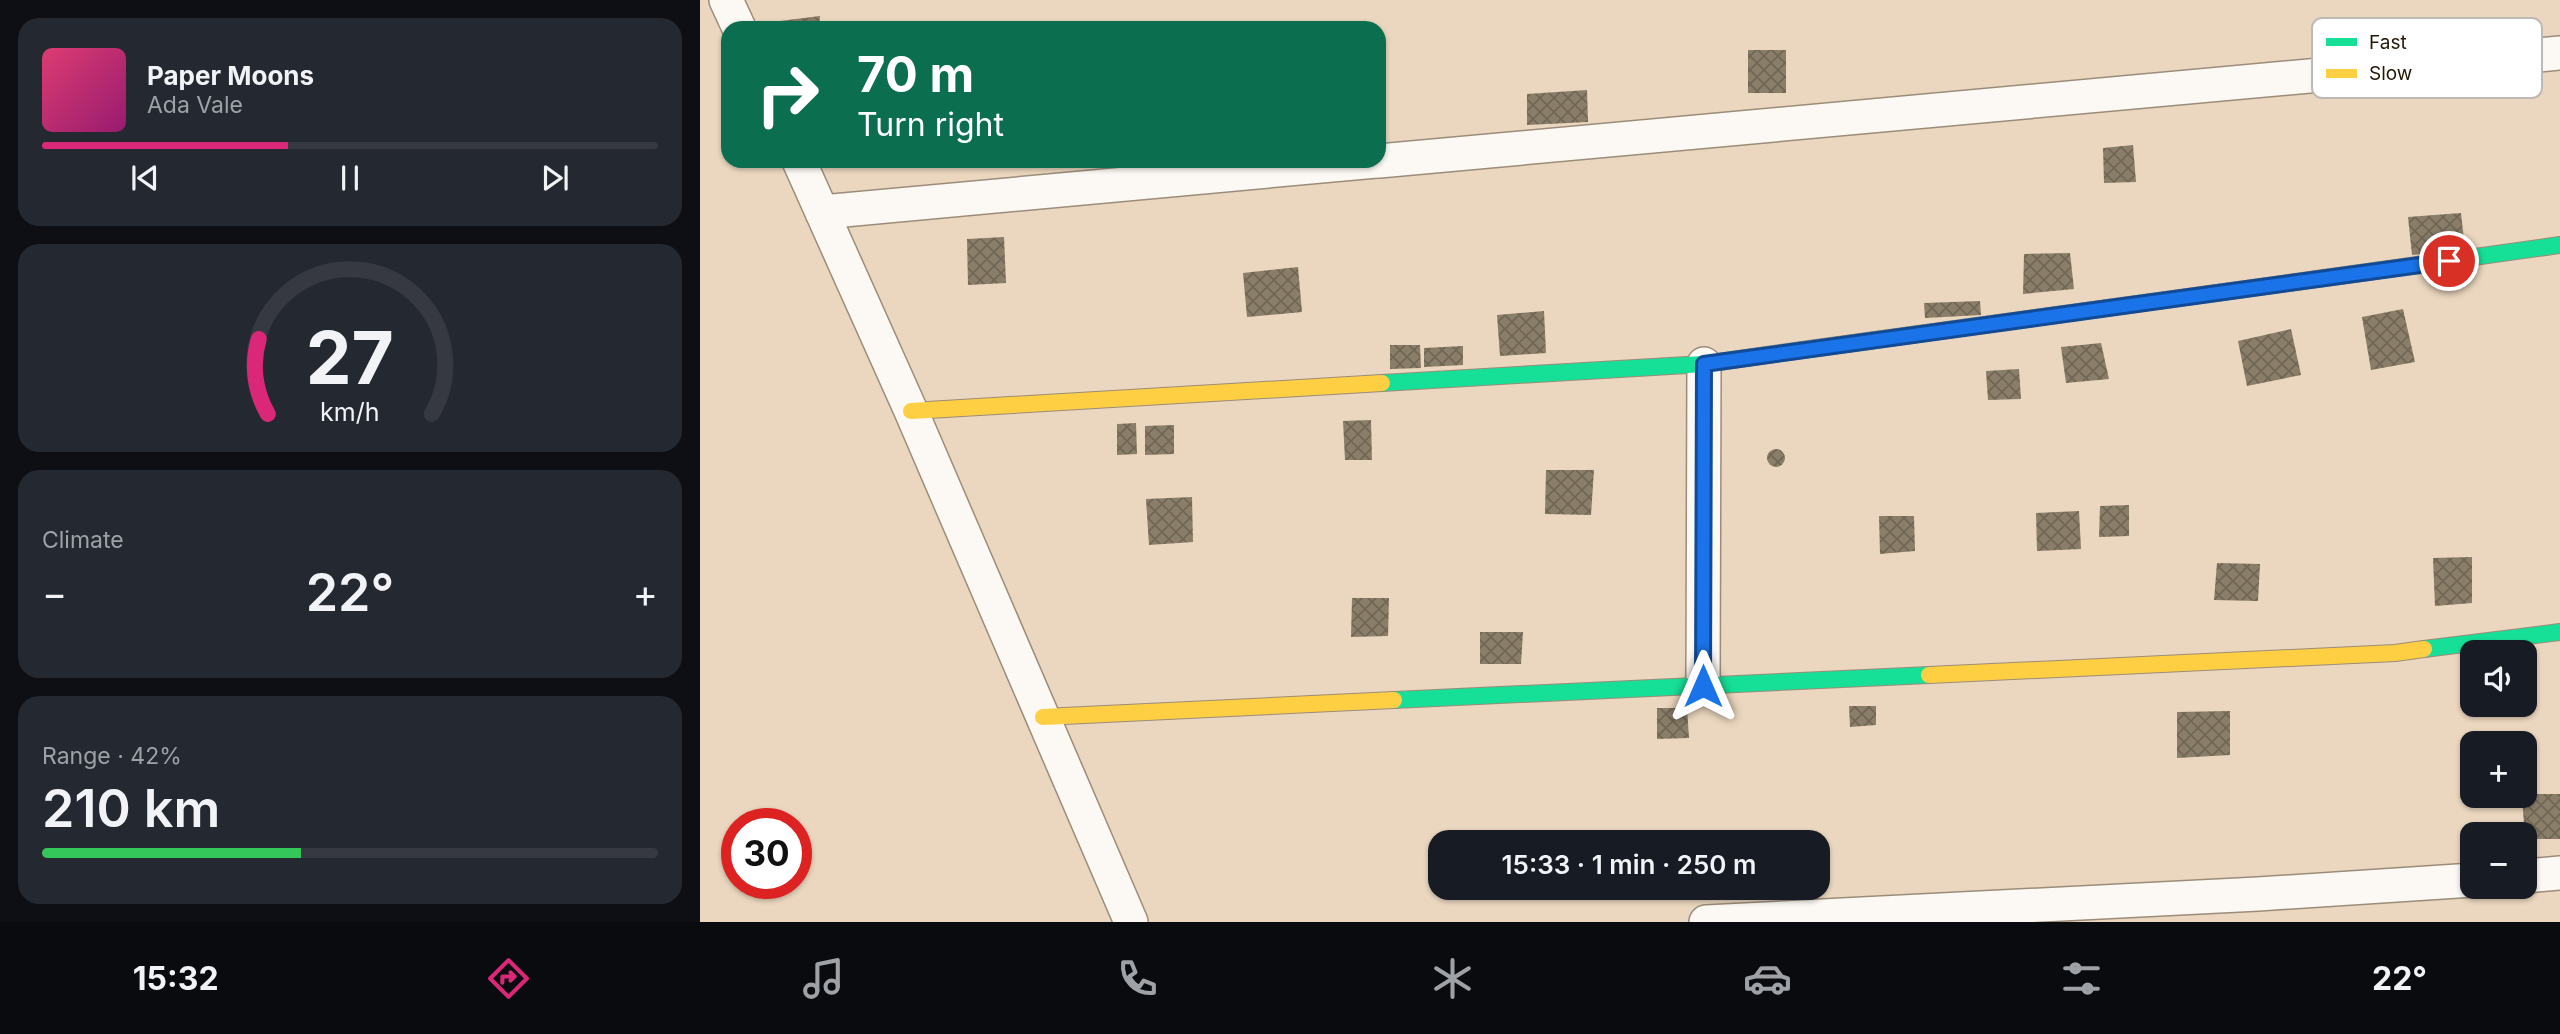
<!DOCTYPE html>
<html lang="en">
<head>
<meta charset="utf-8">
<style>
  :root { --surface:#171b24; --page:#242831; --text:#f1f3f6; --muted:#9ea1a6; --line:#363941; --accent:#db2777 }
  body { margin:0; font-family:Inter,sans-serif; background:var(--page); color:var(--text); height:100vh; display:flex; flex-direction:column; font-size:26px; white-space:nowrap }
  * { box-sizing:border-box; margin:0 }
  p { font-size:23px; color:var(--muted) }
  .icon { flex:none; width:38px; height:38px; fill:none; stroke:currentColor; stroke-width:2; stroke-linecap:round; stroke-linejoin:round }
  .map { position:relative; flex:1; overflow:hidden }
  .drawer { display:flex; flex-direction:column; gap:18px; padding:18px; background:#0d0f14; width:700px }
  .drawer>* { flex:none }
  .banner { position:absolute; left:21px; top:21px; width:665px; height:147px; border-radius:21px; box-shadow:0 2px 5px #0004; background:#0b6e4f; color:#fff; overflow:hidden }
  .buttons { position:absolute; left:1760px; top:640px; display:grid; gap:14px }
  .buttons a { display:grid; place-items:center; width:77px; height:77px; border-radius:14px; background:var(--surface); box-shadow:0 2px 5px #0004; font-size:35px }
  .speed { position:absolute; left:21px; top:808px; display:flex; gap:14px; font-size:35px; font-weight:700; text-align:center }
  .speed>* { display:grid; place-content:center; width:91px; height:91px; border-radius:50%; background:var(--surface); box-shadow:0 2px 5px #0004; line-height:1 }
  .speed .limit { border:10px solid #d22; background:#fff; color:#111 }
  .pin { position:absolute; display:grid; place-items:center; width:60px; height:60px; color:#fff; margin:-30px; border:4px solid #fff; border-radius:50%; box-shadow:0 2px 7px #0007 }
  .me { position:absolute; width:77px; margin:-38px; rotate:0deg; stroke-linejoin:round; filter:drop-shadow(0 0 5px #0008) }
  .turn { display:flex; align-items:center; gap:24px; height:147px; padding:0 21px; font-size:32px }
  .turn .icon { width:91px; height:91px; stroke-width:2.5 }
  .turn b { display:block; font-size:49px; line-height:60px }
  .big { font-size:52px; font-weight:600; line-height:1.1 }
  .drawer .card { flex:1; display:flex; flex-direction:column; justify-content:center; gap:10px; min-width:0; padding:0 24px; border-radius:21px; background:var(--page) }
  .drawer .dial { align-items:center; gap:0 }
  .dial svg { height:182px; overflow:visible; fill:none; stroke:var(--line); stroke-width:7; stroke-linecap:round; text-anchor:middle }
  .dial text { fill:var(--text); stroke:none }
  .song { display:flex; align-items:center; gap:21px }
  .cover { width:84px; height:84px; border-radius:10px; background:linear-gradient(135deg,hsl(340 70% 55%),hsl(320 70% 35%)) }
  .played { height:7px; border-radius:4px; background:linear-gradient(90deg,var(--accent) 40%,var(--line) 40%) }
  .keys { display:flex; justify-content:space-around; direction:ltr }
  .heat { display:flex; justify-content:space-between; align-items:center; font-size:38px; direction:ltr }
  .charge { height:10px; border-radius:5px; background:linear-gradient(90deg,#34c759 42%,var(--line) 0) }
  .trip { position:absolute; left:728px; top:830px; width:402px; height:70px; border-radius:21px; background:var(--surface); box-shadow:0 2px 5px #0004; font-weight:600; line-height:70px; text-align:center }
  .menu { display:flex; height:112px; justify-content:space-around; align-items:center; background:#090b0e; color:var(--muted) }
  .menu .icon { width:49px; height:49px }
  .menu .current { color:var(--accent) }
  .menu b { font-size:32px; color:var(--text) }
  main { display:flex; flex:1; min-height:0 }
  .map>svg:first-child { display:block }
</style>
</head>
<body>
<main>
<section class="drawer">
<div class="card">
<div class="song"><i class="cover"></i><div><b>Paper Moons</b><p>Ada Vale</p></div></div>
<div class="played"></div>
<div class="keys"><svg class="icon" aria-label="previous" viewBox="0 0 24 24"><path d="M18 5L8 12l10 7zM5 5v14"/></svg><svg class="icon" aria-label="pause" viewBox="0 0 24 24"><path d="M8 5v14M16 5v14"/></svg><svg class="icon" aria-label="next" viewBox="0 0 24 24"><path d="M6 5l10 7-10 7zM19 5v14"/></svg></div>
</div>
<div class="card dial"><svg viewBox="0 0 100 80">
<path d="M14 69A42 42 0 1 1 86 69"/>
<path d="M14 69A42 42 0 0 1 10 36" stroke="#db2777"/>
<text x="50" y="56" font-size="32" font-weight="700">27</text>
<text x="50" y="72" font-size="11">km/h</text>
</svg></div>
<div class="card"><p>Climate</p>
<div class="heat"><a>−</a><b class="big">22°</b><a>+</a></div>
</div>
<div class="card"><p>Range · 42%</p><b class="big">210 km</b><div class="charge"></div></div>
</section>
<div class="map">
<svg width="1860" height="922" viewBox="0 0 1860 922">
  <defs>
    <pattern id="building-cross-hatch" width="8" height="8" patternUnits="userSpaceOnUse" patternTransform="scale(1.75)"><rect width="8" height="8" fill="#8a7e69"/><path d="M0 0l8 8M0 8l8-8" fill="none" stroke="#716654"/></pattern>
  </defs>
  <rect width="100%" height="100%" fill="#ebd7bf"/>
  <g fill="url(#building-cross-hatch)">
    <path d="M120 16 119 28H73L72 22Z"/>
    <rect x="1048" y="50" width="38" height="43"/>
    <path d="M887 90 888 122 827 125V94Z"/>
    <path d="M1433 145 1436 182 1404 183 1403 148Z"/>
    <path d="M1761 213 1765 249 1712 255 1708 217Z"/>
    <path d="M304 237 306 283 268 285 267 239Z"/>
    <path d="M1370 253 1374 289 1323 294 1324 254Z"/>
    <path d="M598 267 602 312 547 317 543 273Z"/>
    <path d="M1280 301 1281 315 1225 318 1224 303Z"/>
    <path d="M1703 309 1715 362 1671 370 1662 317Z"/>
    <path d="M844 311 846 353 800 356 797 315Z"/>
    <path d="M1591 329 1601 375 1547 386 1538 341Z"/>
    <path d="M1401 343 1409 379 1366 383 1361 347Z"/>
    <path d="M690 345H720L721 368 690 369Z"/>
    <path d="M763 346V365L724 367V348Z"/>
    <path d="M1319 369 1321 399 1288 400 1286 371Z"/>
    <path d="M671 420 672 460H645L643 421Z"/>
    <path d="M436 423 437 454 417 455V424Z"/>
    <path d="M474 425V454L445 455V426Z"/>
    <circle cx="1076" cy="458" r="9"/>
    <path d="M846 470H894L891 515 845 514Z"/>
    <path d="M492 497 493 542 449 545 446 499Z"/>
    <path d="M1429 505V536L1399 537 1400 506Z"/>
    <path d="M1379 511 1381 549 1337 551 1336 513Z"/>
    <path d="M1179 516H1214L1215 551 1180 554Z"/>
    <path d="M1772 557V603L1735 606 1733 558Z"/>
    <path d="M1517 563 1560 564 1558 601 1514 600Z"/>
    <path d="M652 598H689L688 636 651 637Z"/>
    <path d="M780 632H823L821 664H780Z"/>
    <path d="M1149 706H1176V725L1150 727Z"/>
    <path d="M957 708H987L989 738 957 739Z"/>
    <path d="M1530 711V755L1477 758V712Z"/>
    <path d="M1825 794H1860V839H1825L1822 796Z"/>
  </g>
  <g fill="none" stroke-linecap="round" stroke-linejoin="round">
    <defs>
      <g id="street">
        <path d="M26 0 39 28"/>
        <path d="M99 161 211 411 431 922"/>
        <path d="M679 161 1860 53"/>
        <path d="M122 212 676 161"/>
        <path d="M1003 686 1004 364"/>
        <path d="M1825 876 1860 873"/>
        <path d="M1006 922 1558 894 1773 880"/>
      </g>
      <g id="fast">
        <path d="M1624 278 1860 245"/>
        <path d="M682 383 1004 364 1102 350"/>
        <path d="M1724 649 1860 632"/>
        <path d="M694 700 1229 675"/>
      </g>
      <g id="slow">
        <path d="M1102 350 1624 278"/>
        <path d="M211 411 682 383"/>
        <path d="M1229 675 1695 653 1724 649"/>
        <path d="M343 717 694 700"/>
      </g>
    </defs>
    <use href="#street" stroke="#9b8c79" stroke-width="36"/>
    <use href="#fast" stroke="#9b8c79" stroke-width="18"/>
    <use href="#slow" stroke="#9b8c79" stroke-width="18"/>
    <use href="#street" stroke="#fcf9f5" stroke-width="33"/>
    <use href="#fast" stroke="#16e098" stroke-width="16"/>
    <use href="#slow" stroke="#ffcf43" stroke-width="16"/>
  </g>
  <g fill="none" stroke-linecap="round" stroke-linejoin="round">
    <defs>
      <path id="route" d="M1003 686 1004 364 1749 261"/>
    </defs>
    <use href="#route" stroke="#114b97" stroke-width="18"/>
    <use href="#route" stroke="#1a73e8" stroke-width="12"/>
  </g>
  <rect x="1612" y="18" width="230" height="80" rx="10" fill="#fff" stroke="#bdb9b5" stroke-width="2"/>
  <rect x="1626" y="38" width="31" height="8" fill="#16e098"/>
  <rect x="1626" y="69" width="31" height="9" fill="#ffcf43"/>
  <g font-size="19" fill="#241707">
    <text x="1669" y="49">Fast</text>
    <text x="1669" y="80">Slow</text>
  </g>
</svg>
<div class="buttons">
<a><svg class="icon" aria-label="sound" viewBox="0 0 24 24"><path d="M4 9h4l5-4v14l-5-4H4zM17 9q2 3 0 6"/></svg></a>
<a>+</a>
<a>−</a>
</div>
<div class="speed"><div class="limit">30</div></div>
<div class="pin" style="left:1749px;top:261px;background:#d93025"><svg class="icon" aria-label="arrive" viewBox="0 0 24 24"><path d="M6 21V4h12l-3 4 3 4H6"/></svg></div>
<svg class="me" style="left:1003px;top:686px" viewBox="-20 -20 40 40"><path d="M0-17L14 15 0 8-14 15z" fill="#1a73e8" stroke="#fff" stroke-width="4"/></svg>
<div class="trip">15:33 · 1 min · 250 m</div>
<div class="banner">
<div class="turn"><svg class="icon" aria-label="right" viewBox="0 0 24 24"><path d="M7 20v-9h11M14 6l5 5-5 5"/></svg><div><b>70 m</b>Turn right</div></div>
</div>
</div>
</main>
<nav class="menu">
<b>15:32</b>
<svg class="icon current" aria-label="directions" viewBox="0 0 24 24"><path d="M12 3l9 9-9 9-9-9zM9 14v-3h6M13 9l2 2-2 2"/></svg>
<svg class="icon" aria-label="music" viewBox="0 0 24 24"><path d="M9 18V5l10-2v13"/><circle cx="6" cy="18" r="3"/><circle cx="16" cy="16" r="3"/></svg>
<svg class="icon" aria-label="phone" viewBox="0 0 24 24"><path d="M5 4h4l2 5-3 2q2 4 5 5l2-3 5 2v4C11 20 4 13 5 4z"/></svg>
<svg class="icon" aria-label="climate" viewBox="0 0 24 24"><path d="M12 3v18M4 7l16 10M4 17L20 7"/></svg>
<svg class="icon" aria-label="car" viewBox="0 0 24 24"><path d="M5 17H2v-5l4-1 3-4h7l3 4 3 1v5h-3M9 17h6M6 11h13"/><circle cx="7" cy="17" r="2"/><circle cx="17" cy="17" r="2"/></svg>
<svg class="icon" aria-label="filters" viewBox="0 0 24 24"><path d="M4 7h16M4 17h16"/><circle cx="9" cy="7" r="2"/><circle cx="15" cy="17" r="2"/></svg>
<b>22°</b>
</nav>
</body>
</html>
